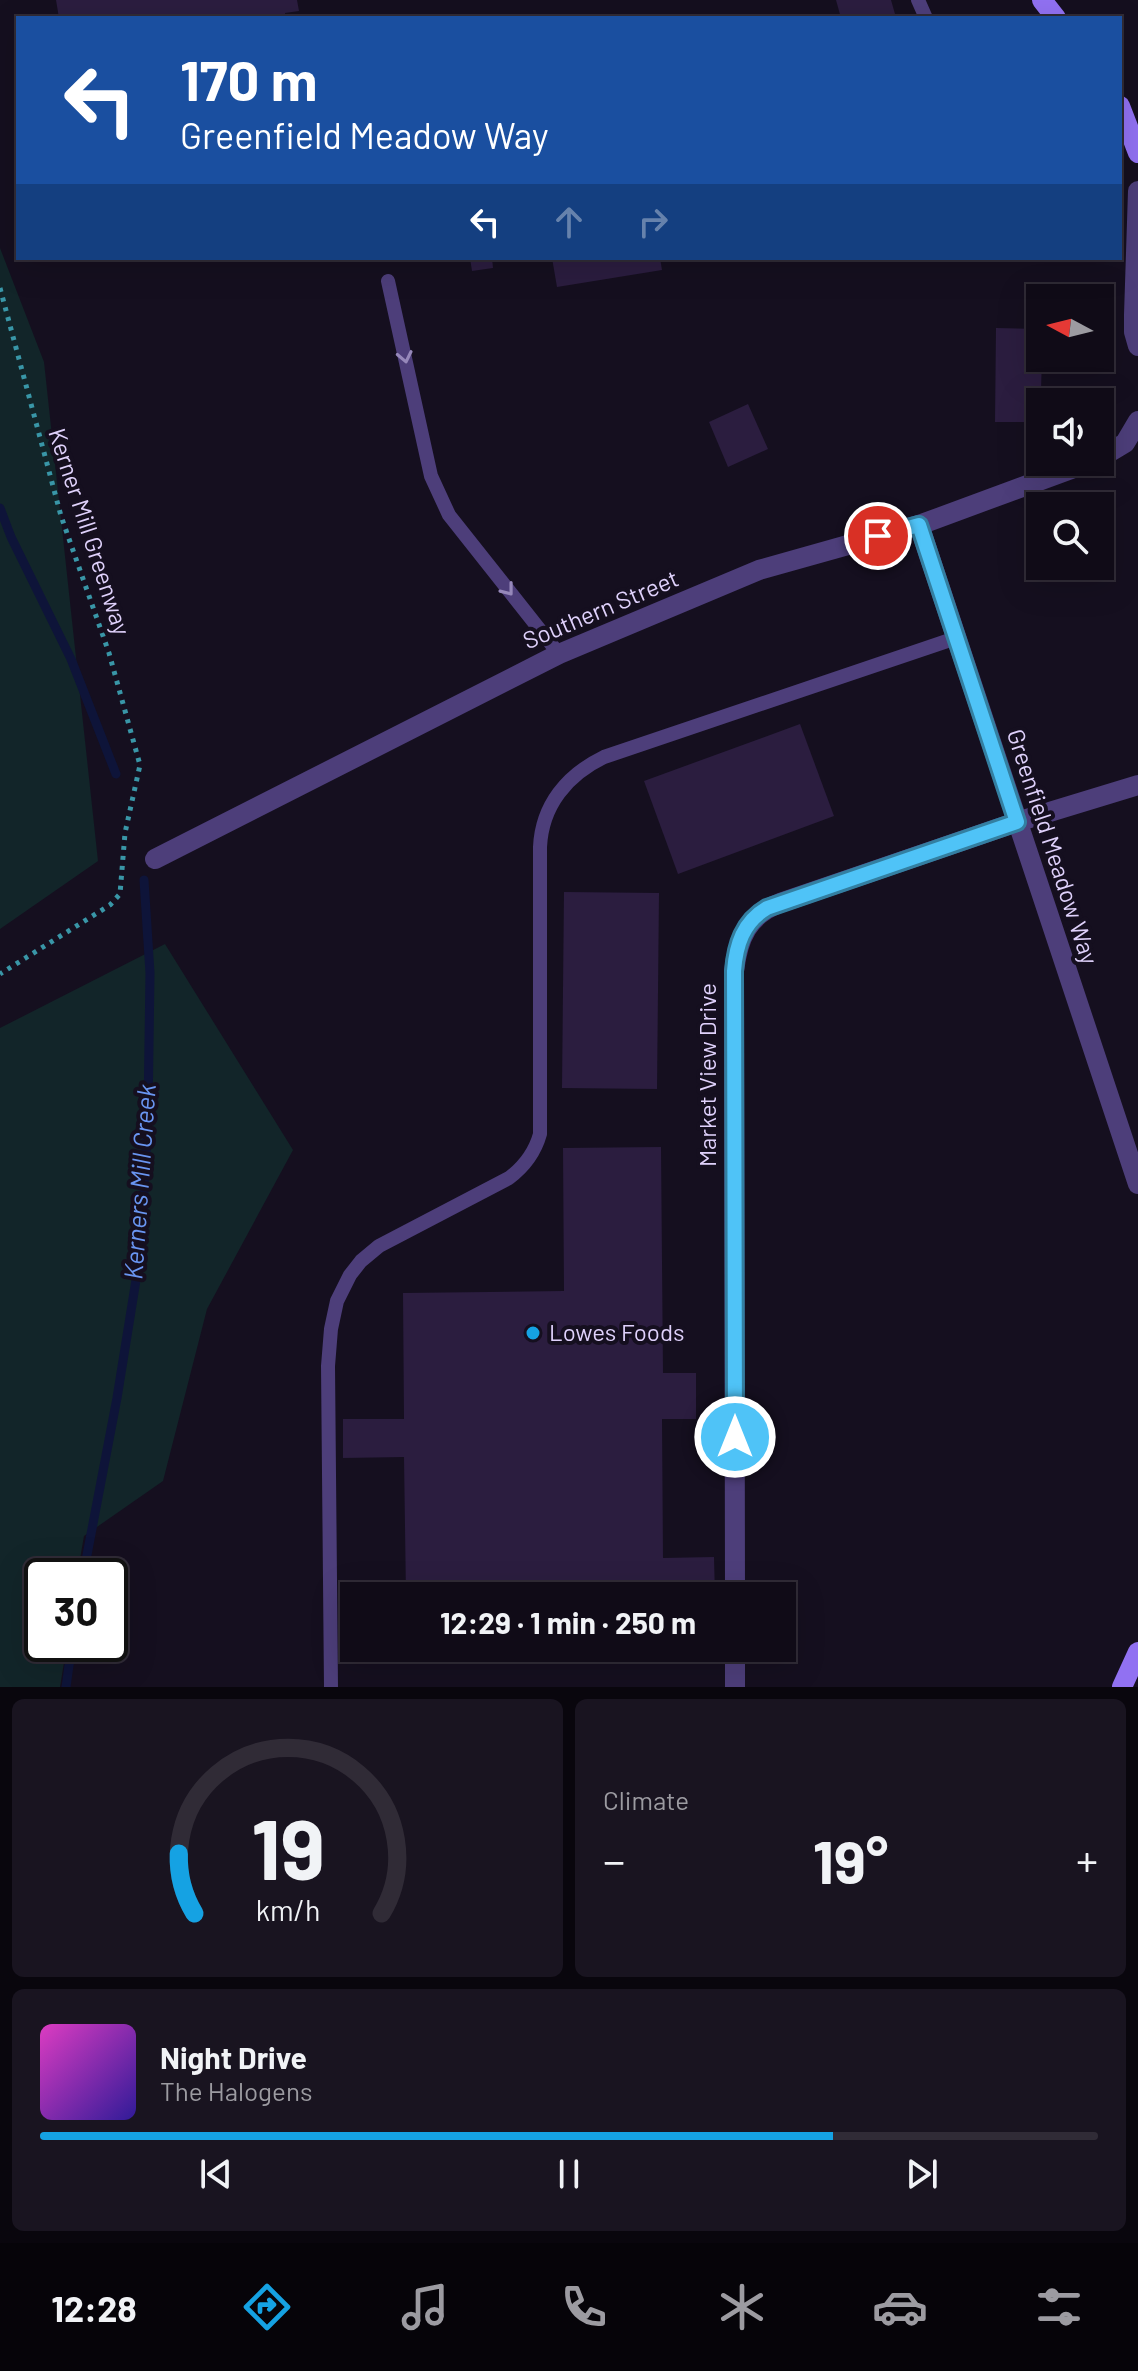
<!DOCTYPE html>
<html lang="en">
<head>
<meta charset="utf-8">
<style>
  :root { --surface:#100b17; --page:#191420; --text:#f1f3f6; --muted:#9c9ba1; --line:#302b36; --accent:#15a2e3 }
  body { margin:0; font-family:Barlow,sans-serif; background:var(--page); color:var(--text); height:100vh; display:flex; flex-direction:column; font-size:30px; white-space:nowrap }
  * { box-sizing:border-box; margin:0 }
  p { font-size:26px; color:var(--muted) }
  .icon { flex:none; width:44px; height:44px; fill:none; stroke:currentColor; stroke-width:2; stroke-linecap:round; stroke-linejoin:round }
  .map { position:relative; height:1687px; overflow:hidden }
  .details { display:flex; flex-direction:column; gap:12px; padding:12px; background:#09060d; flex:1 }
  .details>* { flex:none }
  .top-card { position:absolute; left:16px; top:16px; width:1106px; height:244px; border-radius:0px; box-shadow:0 8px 32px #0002,0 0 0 2px var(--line); background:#1a4fa0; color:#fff; overflow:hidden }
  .needle { width:52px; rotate:277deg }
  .tools { position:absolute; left:1026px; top:284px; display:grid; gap:16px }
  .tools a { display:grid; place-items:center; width:88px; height:88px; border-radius:0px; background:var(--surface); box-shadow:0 8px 32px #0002,0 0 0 2px var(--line); font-size:40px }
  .speed { position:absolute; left:24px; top:1558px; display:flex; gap:16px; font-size:40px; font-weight:700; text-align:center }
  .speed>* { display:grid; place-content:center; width:104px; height:104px; border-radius:50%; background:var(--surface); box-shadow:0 8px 32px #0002,0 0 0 2px var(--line); line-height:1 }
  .speed .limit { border:4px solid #111; border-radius:12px; background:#fff; color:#111 }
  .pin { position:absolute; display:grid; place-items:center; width:68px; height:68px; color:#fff; margin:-34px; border:4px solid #fff; border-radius:50%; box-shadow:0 2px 8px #0007 }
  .me { position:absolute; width:88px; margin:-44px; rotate:0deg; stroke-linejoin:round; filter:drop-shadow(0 0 6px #0008) }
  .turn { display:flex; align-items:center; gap:28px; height:168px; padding:0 32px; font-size:36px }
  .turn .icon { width:104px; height:104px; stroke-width:2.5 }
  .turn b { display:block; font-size:56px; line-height:68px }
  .lanes { display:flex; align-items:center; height:76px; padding:0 32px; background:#0003; justify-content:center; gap:40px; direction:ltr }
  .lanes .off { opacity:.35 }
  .big { font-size:60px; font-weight:700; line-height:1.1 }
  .details .tile { flex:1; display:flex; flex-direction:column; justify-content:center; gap:12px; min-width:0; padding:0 28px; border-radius:12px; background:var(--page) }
  .details .dial { align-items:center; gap:0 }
  .dial svg { height:208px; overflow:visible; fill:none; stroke:var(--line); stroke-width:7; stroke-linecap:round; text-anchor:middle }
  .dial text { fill:var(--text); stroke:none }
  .song { display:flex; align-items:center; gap:24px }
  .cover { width:96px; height:96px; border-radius:12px; background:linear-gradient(135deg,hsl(310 70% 55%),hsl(250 70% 35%)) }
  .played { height:8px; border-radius:4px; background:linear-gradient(90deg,var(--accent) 75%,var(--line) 75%) }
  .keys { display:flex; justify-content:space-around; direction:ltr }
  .heat { display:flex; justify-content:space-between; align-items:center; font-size:44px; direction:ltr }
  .details .tiles { flex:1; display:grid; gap:12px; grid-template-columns:1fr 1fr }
  .tile:last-child { grid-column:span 2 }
  .trip { position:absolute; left:340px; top:1582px; width:456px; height:80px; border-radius:0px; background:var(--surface); box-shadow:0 8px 32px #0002,0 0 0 2px var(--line); font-weight:700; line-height:80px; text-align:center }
  .menu { display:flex; height:128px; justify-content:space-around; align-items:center; background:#060409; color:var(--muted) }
  .menu .icon { width:56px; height:56px }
  .menu .on { color:var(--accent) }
  .menu b { font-size:36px; color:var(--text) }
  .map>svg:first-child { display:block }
</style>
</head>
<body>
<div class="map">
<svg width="1138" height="1687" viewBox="0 0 1138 1687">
  <rect width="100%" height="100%" fill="#150f1f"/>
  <g fill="#122529">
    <path d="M0 248 44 362 98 861 0 929Z"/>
    <path d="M165 944 293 1150 207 1309 163 1481 84 1536 77 1576H42V1644H67L60 1687H0V1028Z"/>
  </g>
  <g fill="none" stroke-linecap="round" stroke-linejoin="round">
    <g stroke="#0e1439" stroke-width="9">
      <path d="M0 508 11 537 71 659 116 774"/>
      <path d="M83 1576 117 1398 141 1249 148 1114 150 973 144 880"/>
      <path d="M66 1687 72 1644"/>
    </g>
  </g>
  <g fill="#2b1d3f">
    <path d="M56 0H297L299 11 285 13V18H59Z"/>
    <path d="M836 0H891L895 14 883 18H841Z"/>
    <path d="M470 258H492L493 268 472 271Z"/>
    <path d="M552 258H660L662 270 557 287Z"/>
    <path d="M996 328 1040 329V358H1042L1040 422H995Z"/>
    <path d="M748 404 768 449 728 467 709 422Z"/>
    <path d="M800 724 834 816 678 874 644 781Z"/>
    <path d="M564 892 659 893 657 1089 562 1088Z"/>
    <path d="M661 1147 663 1373H696V1419H662L663 1558 714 1557 715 1596H406L404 1457 343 1458V1419H404L403 1293 564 1291 563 1148Z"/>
    <path d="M406 1648H664V1652L406 1655Z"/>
  </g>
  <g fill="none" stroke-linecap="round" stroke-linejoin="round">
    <path stroke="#3996a7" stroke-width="5" stroke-dasharray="4 6" stroke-linecap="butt" d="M0 288 61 516 109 653 140 765 125 833 120 894 110 905 0 974"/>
    <g stroke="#4d3e7a" stroke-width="14">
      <path d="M918 0 926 18"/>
      <path d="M388 281 431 476 449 515 559 654"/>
      <path d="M331 1687 328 1366 331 1329 337 1301 350 1275 361 1261 379 1246 509 1178C525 1166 535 1152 540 1134V847C542 805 567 775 604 757L956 638"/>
    </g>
    <g stroke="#4d3e7a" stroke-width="20">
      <path d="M1138 191 1134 315V332L1138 346"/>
      <path d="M1100 458 1125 443 1138 421"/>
      <path d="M919 525 1138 1184"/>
      <path d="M155 859 559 654 759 570 919 525 1090 462"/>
      <path d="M735 1596 734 971C738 938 748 915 780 903L1017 822 1138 785"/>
      <path d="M735 1687V1648"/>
    </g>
    <g stroke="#9171f2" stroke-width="20">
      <path d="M1042 0 1056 18"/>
      <path d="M1120 106 1138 153"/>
      <path d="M1122 1687 1138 1652"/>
    </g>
  </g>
  <defs><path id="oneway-chevron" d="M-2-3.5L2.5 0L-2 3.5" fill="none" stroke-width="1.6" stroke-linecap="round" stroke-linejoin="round" transform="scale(2)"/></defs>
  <g stroke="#9688ba">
    <use href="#oneway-chevron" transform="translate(405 357) rotate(78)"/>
    <use href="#oneway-chevron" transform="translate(508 590) rotate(52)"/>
  </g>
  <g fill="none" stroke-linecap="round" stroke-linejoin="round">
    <defs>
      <path id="route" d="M735 1437 734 971C736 945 743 922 767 908L1017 822 919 525 878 536"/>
    </defs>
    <use href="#route" stroke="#337fa1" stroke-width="20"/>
    <use href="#route" stroke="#4fc3f7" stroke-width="14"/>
  </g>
  <circle fill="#15a2e3" stroke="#150f1f" stroke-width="3" cx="533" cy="1333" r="8"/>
  <g text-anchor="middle" stroke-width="8" stroke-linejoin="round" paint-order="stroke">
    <g font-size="24" fill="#dfd1fb" stroke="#150f1f">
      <text transform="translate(89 532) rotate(72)" y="8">Kerner Mill Greenway</text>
      <text transform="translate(601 610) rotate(-23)" y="8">Southern Street</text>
      <text transform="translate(1052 847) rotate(72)" y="8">Greenfield Meadow Way</text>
      <text transform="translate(708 1075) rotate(-90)" y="8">Market View Drive</text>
    </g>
    <g font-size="24" fill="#dfd1fb" stroke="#150f1f" text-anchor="start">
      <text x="549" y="1341">Lowes Foods</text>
    </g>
    <g font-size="26" font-style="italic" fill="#6995f1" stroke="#150f1f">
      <text transform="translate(140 1182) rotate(-86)" y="9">Kerners Mill Creek</text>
    </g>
  </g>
</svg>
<div class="tools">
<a><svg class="needle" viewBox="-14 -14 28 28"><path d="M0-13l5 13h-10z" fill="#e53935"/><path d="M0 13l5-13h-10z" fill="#9c9ba1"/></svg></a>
<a><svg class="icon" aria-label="sound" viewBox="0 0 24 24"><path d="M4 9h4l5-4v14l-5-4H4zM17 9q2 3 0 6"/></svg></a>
<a><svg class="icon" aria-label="search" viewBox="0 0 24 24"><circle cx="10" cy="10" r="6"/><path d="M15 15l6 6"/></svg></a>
</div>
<div class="speed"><div class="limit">30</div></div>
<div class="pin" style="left:878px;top:536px;background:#d93025"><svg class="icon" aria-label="arrive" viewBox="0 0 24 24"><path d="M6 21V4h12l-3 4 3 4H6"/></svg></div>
<svg class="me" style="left:735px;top:1437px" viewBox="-20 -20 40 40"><circle r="17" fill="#4fc3f7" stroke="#fff" stroke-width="3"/><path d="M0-11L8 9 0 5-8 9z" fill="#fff"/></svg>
<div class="trip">12:29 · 1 min · 250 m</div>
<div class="top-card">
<div class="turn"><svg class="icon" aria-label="left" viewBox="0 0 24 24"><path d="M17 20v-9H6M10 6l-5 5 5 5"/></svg><div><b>170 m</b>Greenfield Meadow Way</div></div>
<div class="lanes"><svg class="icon" aria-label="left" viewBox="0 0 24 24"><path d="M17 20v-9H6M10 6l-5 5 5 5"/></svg><svg class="icon off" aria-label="ahead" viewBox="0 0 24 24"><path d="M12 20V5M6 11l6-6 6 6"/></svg><svg class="icon off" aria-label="right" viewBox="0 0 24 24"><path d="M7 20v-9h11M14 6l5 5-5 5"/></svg></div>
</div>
</div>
<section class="details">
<div class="tiles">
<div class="tile dial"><svg viewBox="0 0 100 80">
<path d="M14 69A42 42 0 1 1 86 69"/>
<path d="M14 69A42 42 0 0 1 8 46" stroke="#15a2e3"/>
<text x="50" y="56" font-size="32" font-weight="700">19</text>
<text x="50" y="72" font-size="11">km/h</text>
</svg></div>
<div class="tile"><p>Climate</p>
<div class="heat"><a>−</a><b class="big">19°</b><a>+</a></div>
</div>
<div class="tile">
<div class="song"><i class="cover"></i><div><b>Night Drive</b><p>The Halogens</p></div></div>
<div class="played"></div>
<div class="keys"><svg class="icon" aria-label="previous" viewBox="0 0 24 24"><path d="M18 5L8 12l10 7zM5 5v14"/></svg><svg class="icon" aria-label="pause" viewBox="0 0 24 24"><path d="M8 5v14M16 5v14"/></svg><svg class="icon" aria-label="next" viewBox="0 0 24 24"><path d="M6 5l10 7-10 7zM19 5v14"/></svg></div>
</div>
</div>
</section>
<nav class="menu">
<b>12:28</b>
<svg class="icon on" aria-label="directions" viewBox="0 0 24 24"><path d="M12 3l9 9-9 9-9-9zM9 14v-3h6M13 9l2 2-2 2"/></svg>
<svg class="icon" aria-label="music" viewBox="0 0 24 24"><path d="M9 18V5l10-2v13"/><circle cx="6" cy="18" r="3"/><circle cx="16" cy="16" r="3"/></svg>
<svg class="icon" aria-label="phone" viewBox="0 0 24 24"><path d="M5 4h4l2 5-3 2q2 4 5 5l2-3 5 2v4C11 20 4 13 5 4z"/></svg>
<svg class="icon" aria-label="climate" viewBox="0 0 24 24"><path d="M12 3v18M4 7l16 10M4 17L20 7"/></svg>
<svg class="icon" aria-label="car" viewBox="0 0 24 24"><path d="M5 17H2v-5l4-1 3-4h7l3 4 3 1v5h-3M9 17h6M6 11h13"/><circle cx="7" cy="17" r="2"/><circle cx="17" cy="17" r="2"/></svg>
<svg class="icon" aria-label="filters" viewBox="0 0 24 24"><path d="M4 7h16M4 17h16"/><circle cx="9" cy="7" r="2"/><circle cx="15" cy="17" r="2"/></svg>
</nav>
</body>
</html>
